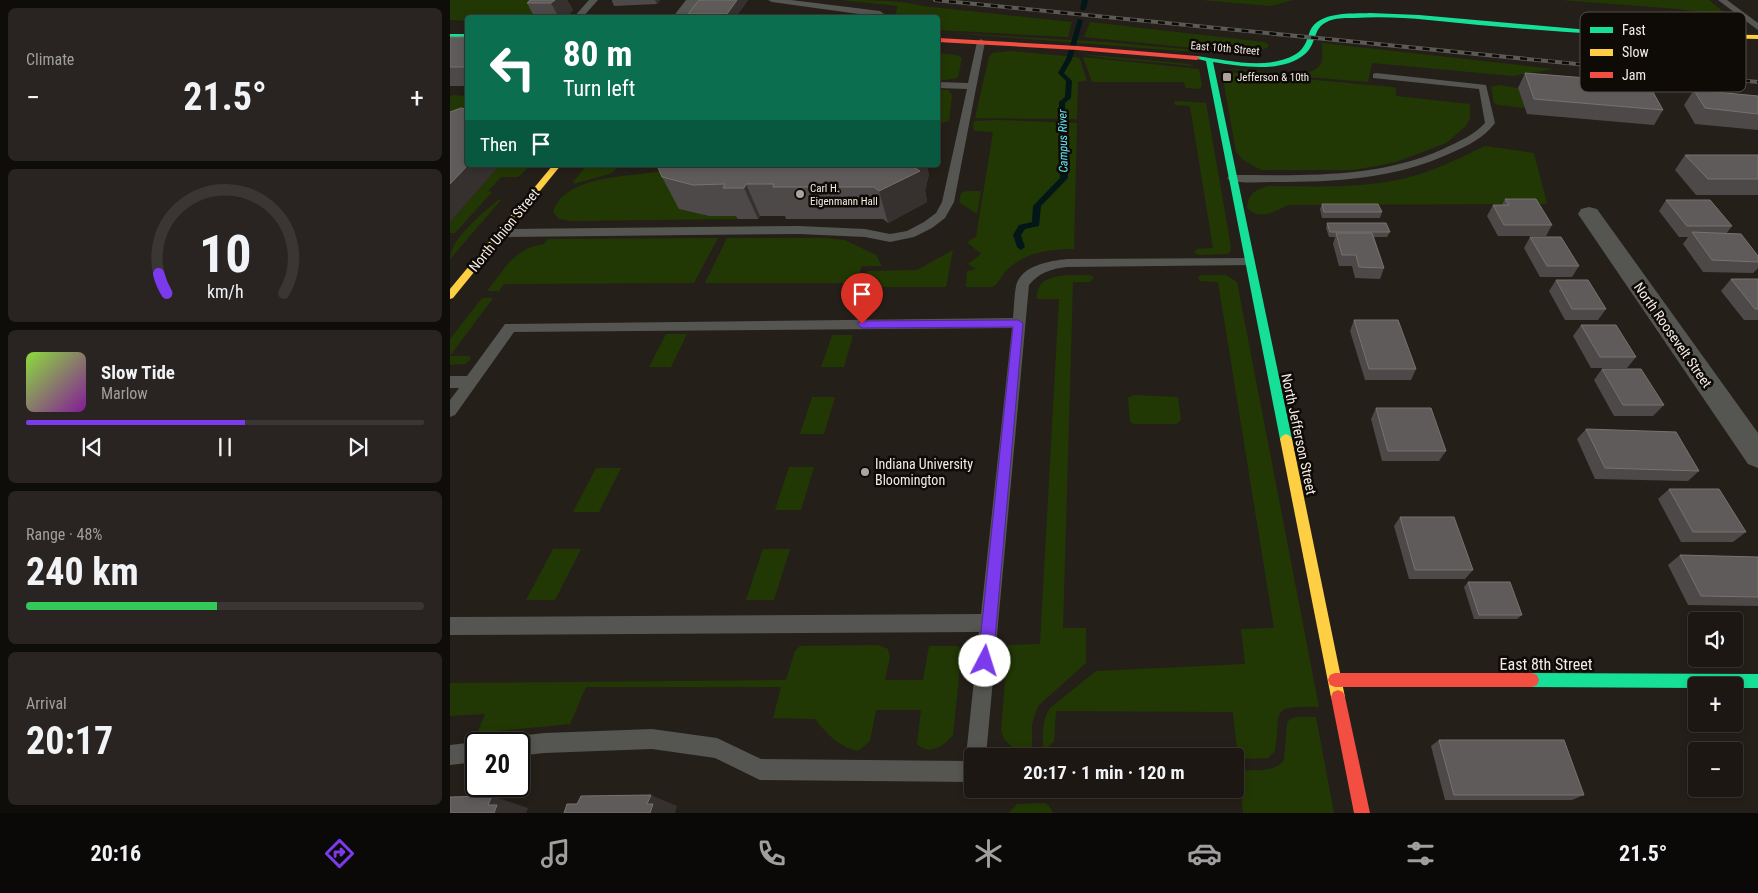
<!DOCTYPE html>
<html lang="en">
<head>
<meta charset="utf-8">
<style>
  :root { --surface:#1c1713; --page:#292421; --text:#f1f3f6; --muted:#a09fa0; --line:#3a3633; --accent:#7c3aed }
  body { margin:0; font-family:"Roboto Condensed",sans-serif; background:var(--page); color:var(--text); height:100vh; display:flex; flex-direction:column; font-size:19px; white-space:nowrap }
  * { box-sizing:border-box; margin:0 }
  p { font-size:16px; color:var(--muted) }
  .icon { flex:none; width:28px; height:28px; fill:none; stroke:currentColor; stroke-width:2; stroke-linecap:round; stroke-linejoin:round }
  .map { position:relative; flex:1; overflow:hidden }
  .sheet { display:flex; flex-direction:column; gap:8px; padding:8px; background:#0f0d0a; width:450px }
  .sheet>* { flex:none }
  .guide { position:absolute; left:15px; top:15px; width:475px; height:152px; border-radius:5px; box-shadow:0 2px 8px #0003,0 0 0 1px var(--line); background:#0b6e4f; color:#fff; overflow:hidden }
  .fabs { position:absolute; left:1238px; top:612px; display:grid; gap:10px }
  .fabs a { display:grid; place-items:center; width:55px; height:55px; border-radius:5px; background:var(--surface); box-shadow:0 2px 8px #0003,0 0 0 1px var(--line); font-size:25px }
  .speed { position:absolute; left:15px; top:732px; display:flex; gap:10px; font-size:25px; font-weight:700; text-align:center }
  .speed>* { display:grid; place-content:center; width:65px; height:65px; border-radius:50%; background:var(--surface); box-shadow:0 2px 8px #0003,0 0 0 1px var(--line); line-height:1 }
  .speed .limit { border:2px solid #111; border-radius:8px; background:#fff; color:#111 }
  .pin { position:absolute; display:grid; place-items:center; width:42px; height:42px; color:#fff; margin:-51px -21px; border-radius:50% 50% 50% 0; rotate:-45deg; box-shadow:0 0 5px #0007 }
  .pin .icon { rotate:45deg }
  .me { position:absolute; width:55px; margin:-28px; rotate:5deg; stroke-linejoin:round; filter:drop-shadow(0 0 4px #0008) }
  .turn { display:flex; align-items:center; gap:18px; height:105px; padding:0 15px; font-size:22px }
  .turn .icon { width:65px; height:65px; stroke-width:2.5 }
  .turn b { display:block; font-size:35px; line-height:42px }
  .then { display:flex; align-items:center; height:48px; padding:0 15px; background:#0003; gap:10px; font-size:19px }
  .big { font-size:38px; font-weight:700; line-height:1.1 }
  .sheet .card { flex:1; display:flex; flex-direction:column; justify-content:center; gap:8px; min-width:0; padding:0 18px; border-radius:8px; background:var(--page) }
  .sheet .dial { align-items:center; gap:0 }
  .dial svg { height:130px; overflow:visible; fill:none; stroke:var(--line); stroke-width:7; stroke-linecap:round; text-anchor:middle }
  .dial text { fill:var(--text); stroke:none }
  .song { display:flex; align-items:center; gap:15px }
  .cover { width:60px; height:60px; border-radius:8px; background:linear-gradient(135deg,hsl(90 70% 55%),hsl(290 70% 35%)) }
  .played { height:5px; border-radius:2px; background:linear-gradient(90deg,var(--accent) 55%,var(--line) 55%) }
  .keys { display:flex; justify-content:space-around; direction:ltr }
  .heat { display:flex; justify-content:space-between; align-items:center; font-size:28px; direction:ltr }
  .charge { height:8px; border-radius:4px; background:linear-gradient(90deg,#34c759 48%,var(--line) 0) }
  .trip { position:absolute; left:514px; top:748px; width:280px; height:50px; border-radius:5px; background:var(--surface); box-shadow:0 2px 8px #0003,0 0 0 1px var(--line); font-weight:700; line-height:50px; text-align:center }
  .tabs { display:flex; height:80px; justify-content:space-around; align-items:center; background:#0b0908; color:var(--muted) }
  .tabs .icon { width:35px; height:35px }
  .tabs .active { color:var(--accent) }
  .tabs b { font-size:22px; color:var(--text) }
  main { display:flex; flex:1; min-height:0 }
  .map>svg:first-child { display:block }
</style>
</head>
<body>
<main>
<section class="sheet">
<div class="card"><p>Climate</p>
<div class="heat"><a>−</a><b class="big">21.5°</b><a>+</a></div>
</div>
<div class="card dial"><svg viewBox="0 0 100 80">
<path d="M14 69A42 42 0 1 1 86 69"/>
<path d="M14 69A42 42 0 0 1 9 57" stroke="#7c3aed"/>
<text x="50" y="56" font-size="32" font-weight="700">10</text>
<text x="50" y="72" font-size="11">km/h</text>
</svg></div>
<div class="card">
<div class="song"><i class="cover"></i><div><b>Slow Tide</b><p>Marlow</p></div></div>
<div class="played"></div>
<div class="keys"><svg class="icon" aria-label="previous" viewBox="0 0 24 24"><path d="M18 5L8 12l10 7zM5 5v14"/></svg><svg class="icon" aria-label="pause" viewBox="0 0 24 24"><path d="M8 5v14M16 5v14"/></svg><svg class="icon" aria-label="next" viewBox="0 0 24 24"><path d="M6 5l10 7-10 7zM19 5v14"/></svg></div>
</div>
<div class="card"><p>Range · 48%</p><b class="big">240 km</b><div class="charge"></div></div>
<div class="card"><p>Arrival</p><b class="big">20:17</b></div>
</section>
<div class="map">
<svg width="1308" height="813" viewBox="0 0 1308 813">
  <rect width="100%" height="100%" fill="#251f19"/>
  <g fill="#223804">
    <path d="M0 0H100L80 17 18 18 17 21 0 20Z"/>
    <path d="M390 0C414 0 451 0 472 6L622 22 618 37 488 30V18L444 17 448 6Z"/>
    <path d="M752 0H843L821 6Z"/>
    <path d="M1111 0H1259L1278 16 1228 9Z"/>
    <path d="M640 22 814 42 819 45 817 48 803 52H783L634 37Z"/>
    <path d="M488 32 656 42 745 50 744 52Z"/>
    <path d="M872 43 1104 69 1063 76 922 63 918 82 819 74 778 69C798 67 856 83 869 66 874 61 872 50 872 43Z"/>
    <path d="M560 51 626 57 630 59 637 81 628 82 627 119 525 118 539 57 542 53Z"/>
    <path d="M488 53 507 55 512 58 508 78 488 81Z"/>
    <path d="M630 54 739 64 744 66 655 58Z"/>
    <path d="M633 57 749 69 752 86 749 89 736 88 734 82H642Z"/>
    <path d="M776 72 943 87 946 89V96L1020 104V118L1016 126 996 143 946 162 927 166 902 170H811L793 160 786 152 772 73Z"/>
    <path d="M1049 85 1068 88 1075 108 1049 105 1044 103 1041 87Z"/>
    <path d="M488 90H498L502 95 499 121 488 124Z"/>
    <path d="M2 95 17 96V109L0 114V97Z"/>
    <path d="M726 101 756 103 781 247 780 252 777 254 749 255 744 252 747 249 763 248 740 106 725 105 724 102Z"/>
    <path d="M548 120 627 123 624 249C601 249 576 252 558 269 552 274 549 283 543 287H516L517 271 526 269 518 264 531 254 517 242 526 237 543 132 525 131 523 128 524 121Z"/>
    <path d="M1035 146 1084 153 1097 204 838 205C824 212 810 221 797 208 798 194 805 190 818 186 862 186 908 189 952 179 982 172 1008 159 1035 146Z"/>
    <path d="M50 165H81L68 177H51L38 191 42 192 5 233H0V222Z"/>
    <path d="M137 165H162L166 169 162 173 124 184 123 182Z"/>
    <path d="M267 165 229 209 259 216H289L288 219 122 221 109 219 103 212C114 178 169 177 198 173 221 170 244 167 267 165Z"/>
    <path d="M517 191H531L527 214 509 202 511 193Z"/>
    <path d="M48 200H51L0 259C0 239 34 212 48 200Z"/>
    <path d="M268 238 244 283 54 284 49 291H37C56 268 63 249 94 244L98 239Z"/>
    <path d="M277 238H377L395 240 426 255 432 266H412L406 283H255Z"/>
    <path d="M503 250 496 287H413L417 271 467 270Z"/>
    <path d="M639 275 644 277 640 282H623L613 628H636V663L588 706 582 724V747H562L554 739 551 731 558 645 590 644 609 299H587C585 271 620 276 639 275Z"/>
    <path d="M750 275H776L787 282 869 707C817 706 832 710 825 751L818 758 788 759 783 712 606 711 604 741 598 748H593C593 734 592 720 600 708L646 671 795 664 791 629 824 628 768 282 750 281 748 278Z"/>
    <path d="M32 298H43L0 356H19L21 359 15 364 0 365V339Z"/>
    <path d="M216 334H237L221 367H199Z"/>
    <path d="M382 335H403L394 367H371Z"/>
    <path d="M683 395 728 397 731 420 726 424H684L680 422 678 398Z"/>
    <path d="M362 397H385L374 434H350Z"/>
    <path d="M339 467H364L351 510H325Z"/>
    <path d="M146 468H171L149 512H123Z"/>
    <path d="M103 549H131L105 600H76Z"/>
    <path d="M313 549H340L324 600H296Z"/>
    <path d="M428 645 438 649 440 657 435 680H473L479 646H507L512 648 503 735C495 745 479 757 467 744L471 710H426L420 741 408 751C389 747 377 734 365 719L323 718 331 687H136L120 724 27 733 35 714 0 716V683L336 680 345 651 350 646Z"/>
    <path d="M847 717H866L884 813H793L789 770C804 770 825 773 834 760L837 723 840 719Z"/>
    <path d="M595 803 599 806 603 813H559L567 804Z"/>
  </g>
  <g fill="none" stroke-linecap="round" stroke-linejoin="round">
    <g fill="#031618" fill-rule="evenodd">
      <path d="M632 0H638L636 9 633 11 630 9Z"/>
      <path d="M628 19 633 20 622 59 614 73 622 81 621 98 615 103 618 178 591 206 589 226 575 229 571 235 575 247 571 250 567 247 563 235 569 225 582 222 583 206 610 178 609 102 615 97 616 81 608 73 616 59Z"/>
    </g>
    <g fill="#555551" fill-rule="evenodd">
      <path d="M139 0H148L132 18H123Z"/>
      <path d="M318 0H341L430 11 434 14 430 17 322 2Z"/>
      <path d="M1268 0H1277L1308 23V30Z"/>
      <path d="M531 39 535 42 504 202 495 218 482 228 464 237 440 242 415 237 349 234 51 237 45 233 51 229 349 226 415 229 440 234 457 231 474 222 486 213 492 202 517 89 488 88V82L518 83 527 42Z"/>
      <path d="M926 73 1036 85 1045 123C1034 138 1017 146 1001 153 945 179 886 182 825 182 810 182 793 184 779 180L777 178 779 176 783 175C854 175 927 179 993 149 1008 142 1024 135 1035 123L1029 89 923 78V74Z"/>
      <path d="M799 258 805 262 803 265 617 267C601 269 590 272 579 285L536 756H522V782L310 780 265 758 202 749 94 753 69 756V744H60L62 739 69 736 94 733 202 729 267 738 311 759 518 761 516 756 529 632 0 635V617L531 614 562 328 64 332 5 415 0 417V400L9 388H0V376H17L55 324 563 318C564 308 564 296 566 286 571 265 600 261 617 259Z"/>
      <path d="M26 742 31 744H26V762L0 765V745Z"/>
    </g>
    <g fill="#555551" fill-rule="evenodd">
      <path d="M236 0H252L238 18H222Z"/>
      <path d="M1139 207 1147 209 1308 433V468L1298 464 1128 214 1131 209Z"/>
    </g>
    <g fill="#16e098" fill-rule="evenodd">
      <path d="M920 13 969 15 1150 31 1230 34 1233 36 1230 38C1163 36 1096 31 1029 25 988 21 946 15 904 18 889 18 872 18 866 34 863 42 861 49 855 54 832 74 790 66 763 62L842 439 840 442H832L830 439 756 61 744 58 747 56C777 60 818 71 846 54 855 48 857 40 860 31 869 11 901 14 920 13Z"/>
      <rect x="0" y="34" width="18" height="4"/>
      <path d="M1082 673 1308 674V688H1284V686H1246V688L1082 687 1077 685 1075 680 1077 675Z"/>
    </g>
    <g fill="#ffcf43" fill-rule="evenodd">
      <path d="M1230 34 1308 35V39L1228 37 1227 36Z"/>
      <path d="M103 165H111L3 298 0 299V289Z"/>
      <path d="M836 434 840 436 842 439 895 697 893 702 888 704 883 702 881 697 830 439 832 436Z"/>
    </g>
    <g fill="#f24e42" fill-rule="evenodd">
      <path d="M488 38 627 46 747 56 750 58 747 60 627 50 488 42Z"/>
      <path d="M885 673H1082L1087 675 1089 680 1087 685 1082 687H885L880 685 878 680 880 675Z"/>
      <path d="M888 690 893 692 895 697 920 813H904L881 697 883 692Z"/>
    </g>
    <defs>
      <path id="rail" d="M485 0 1308 82"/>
    </defs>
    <use href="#rail" stroke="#5c5a57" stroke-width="4"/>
    <use href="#rail" stroke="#0e0a06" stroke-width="2.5" stroke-dasharray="7" stroke-linecap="butt"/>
  </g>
  <g fill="#4e4949">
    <path d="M80 0H117L123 10 115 18H85L77 3Z"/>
    <path d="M162 0H210L207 4 164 6 162 1Z"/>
    <path d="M298 0 285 18H240L238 14Z"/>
    <rect x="0" y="37" width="18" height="49"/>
    <path d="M1075 73 1213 110 1204 125 1077 114 1068 88Z"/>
    <path d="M1244 90 1308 96V130L1245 124 1234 105Z"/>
    <path d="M1235 155H1308V195H1246L1225 170Z"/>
    <path d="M479 174 475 190 477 202 438 223 433 219H336L335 216H310L308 219H288L286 216H259L229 209 212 177Z"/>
    <path d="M1055 199 1102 225 1096 236H1048L1037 216 1043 205H1052Z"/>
    <path d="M1216 200 1282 226 1276 234 1308 256V268L1303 273 1253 272 1233 244 1238 237H1229L1209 211Z"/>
    <path d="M872 204 932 212 930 218H872L870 209Z"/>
    <path d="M877 223 940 232 937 237H924L934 268 930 279 905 278 902 266H889L883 244 885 237H879L876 228Z"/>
    <path d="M1080 237 1129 266 1122 277H1090L1074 248Z"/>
    <path d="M1281 279H1308V320H1294L1271 291Z"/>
    <path d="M1106 280 1156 309 1148 320H1115L1099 291Z"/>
    <path d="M904 320 966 369 961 380H915L900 331Z"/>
    <path d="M1131 325 1186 357 1177 368H1141L1123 336Z"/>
    <path d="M1152 369 1214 405 1203 416H1164L1144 380Z"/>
    <path d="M926 408 996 451 989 461H932L921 419Z"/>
    <path d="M1136 429 1249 471 1238 481 1145 479 1127 439Z"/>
    <path d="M1219 489 1296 532 1283 542H1231L1208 499Z"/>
    <path d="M950 517 1023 570 1015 579H959L944 526Z"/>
    <path d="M1230 555 1308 557V606L1238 605 1218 565Z"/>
    <path d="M1018 582 1072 615 1067 619H1024L1014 587Z"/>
    <path d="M989 740 1134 795 1122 800H995L981 746Z"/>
  </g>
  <g fill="#36312f">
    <path d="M105 0H117L123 10 115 18H109L101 3Z"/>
    <path d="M205 0H210L207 4Z"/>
    <path d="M287 0H298L285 18H279L277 14Z"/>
    <path d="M18 165H50L0 222V184Z"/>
    <path d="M465 165H477L479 174 475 190 477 202 438 223 429 191 465 168Z"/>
    <path d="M296 184 310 216 308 219 294 188Z"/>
    <path d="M201 795 227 806 225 813H200L197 804Z"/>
    <path d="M42 796 78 808 76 813H44L38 805Z"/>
  </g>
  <g fill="#5f5b5a" stroke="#77726f">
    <path d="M80 0H105L101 3H77Z"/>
    <path d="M249 0H287L277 14H238Z"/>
    <rect x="0" y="37" width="18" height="30"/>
    <path d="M1075 73 1198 83 1213 110 1084 99Z"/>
    <path d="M1244 90 1308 96V114L1255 108Z"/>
    <path d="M11 108 18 109V165L0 184V112Z"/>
    <path d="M1235 155H1308V179H1258Z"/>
    <path d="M208 165H466L465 168 470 171 429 191 424 187H323L324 184H296L294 188H273L275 184 243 185 212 177 208 168Z"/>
    <path d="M1055 199H1086L1102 225H1054L1043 205H1059Z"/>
    <path d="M1216 200H1260L1282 226H1237Z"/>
    <path d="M872 204H928L932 212H874Z"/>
    <path d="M877 223H936L940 232H880Z"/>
    <path d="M1242 232 1291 234 1308 256V262L1262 260Z"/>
    <path d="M886 233H922L934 268 909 267 906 255H892Z"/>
    <path d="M1080 237H1111L1129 266H1097Z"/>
    <path d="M1281 279H1308V309H1305Z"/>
    <path d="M1106 280H1138L1156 309H1122Z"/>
    <path d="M904 320H948L966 369H919Z"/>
    <path d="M1131 325H1166L1186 357H1150Z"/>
    <path d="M1152 369H1191L1214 405H1173Z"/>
    <path d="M926 408H981L996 451H938Z"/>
    <path d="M1136 429 1226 432 1249 471 1155 468Z"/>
    <path d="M1219 489H1269L1296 532H1243Z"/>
    <path d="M950 517H1004L1023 570H965Z"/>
    <path d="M1230 555 1308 557V597L1251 596Z"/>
    <path d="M1018 582H1060L1072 615H1029Z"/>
    <path d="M989 740H1114L1134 795H1004Z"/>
    <path d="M201 795 197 804H203L200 813H114L117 804H127L131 796Z"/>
    <path d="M42 796 38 805H47L44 813H0V797Z"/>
  </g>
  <path fill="#7c3aed" stroke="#51269a" d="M568 320 573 323 543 661 540 666 535 669 530 666 528 661 563 327 412 328 407 324 412 321Z"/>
  <g fill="#aca49e" stroke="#0e0a06" stroke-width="2">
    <rect x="772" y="72" width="10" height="10" rx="2.5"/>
    <circle cx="350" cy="194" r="5"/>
    <circle cx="415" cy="472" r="5"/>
  </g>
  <g text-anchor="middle" stroke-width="5" stroke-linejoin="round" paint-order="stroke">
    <g font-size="11" fill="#f4ece5" stroke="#0e0a06">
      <text transform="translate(775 48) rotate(5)" y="4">East 10th Street</text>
    </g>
    <g font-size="11" fill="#f4ece5" stroke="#0e0a06" text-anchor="start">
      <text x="787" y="81">Jefferson &amp; 10th</text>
      <text x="360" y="192">Carl H.<tspan x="360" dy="13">Eigenmann Hall</tspan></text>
    </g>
    <g font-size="12" font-style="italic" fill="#61e9fb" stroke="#0e0a06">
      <text transform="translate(613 141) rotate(-91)" y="4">Campus River</text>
    </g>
    <g font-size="14" fill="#f4ece5" stroke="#0e0a06">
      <text transform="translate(54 230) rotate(-51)" y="5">North Union Street</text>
      <text transform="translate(1223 335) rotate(55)" y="5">North Roosevelt Street</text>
      <text transform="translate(849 434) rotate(78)" y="5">North Jefferson Street</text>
    </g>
    <g font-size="14" fill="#f4ece5" stroke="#0e0a06" text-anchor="start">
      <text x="425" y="469">Indiana University<tspan x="425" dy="16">Bloomington</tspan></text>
    </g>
    <g font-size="16" fill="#f4ece5" stroke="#0e0a06">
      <text x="1096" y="670">East 8th Street</text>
    </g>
  </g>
  <rect x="1130" y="12" width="166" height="80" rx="8" fill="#0e0a06" stroke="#534e49" stroke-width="1"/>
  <rect x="1140" y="27" width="23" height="6" fill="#16e098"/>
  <rect x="1140" y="49" width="23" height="7" fill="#ffcf43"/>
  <rect x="1140" y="72" width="23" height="6" fill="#f24e42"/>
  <g font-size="14" fill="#f4ece5">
    <text x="1172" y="35">Fast</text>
    <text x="1172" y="57">Slow</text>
    <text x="1172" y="80">Jam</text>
  </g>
</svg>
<div class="fabs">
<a><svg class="icon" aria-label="sound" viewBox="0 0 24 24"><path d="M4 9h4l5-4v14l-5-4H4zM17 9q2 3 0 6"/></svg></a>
<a>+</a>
<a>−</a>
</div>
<div class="speed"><div class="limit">20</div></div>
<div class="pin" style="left:412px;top:324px;background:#d93025"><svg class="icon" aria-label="arrive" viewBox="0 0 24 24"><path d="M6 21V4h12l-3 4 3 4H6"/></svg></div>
<svg class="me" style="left:535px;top:661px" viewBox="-20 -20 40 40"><circle r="19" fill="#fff"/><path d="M0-13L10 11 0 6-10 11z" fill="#7c3aed"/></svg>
<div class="trip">20:17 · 1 min · 120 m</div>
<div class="guide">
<div class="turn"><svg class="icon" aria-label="left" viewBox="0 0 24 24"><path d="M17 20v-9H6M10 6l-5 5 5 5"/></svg><div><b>80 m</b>Turn left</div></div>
<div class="then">Then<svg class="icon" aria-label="arrive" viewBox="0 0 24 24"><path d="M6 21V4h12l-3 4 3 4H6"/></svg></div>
</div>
</div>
</main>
<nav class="tabs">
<b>20:16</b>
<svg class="icon active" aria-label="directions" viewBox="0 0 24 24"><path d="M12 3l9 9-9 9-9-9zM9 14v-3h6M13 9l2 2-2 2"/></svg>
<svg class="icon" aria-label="music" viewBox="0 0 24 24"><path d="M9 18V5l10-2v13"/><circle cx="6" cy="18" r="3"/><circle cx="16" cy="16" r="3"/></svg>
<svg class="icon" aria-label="phone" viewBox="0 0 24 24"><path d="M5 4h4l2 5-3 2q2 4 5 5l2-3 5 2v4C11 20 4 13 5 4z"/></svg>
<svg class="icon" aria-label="climate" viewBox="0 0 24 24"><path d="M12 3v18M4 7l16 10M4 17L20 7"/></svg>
<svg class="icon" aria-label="car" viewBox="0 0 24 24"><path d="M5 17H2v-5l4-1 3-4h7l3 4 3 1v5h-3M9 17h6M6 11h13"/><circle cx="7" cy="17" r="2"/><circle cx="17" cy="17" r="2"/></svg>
<svg class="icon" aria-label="filters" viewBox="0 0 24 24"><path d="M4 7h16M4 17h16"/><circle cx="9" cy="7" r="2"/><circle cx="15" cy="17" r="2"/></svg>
<b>21.5°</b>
</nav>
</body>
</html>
